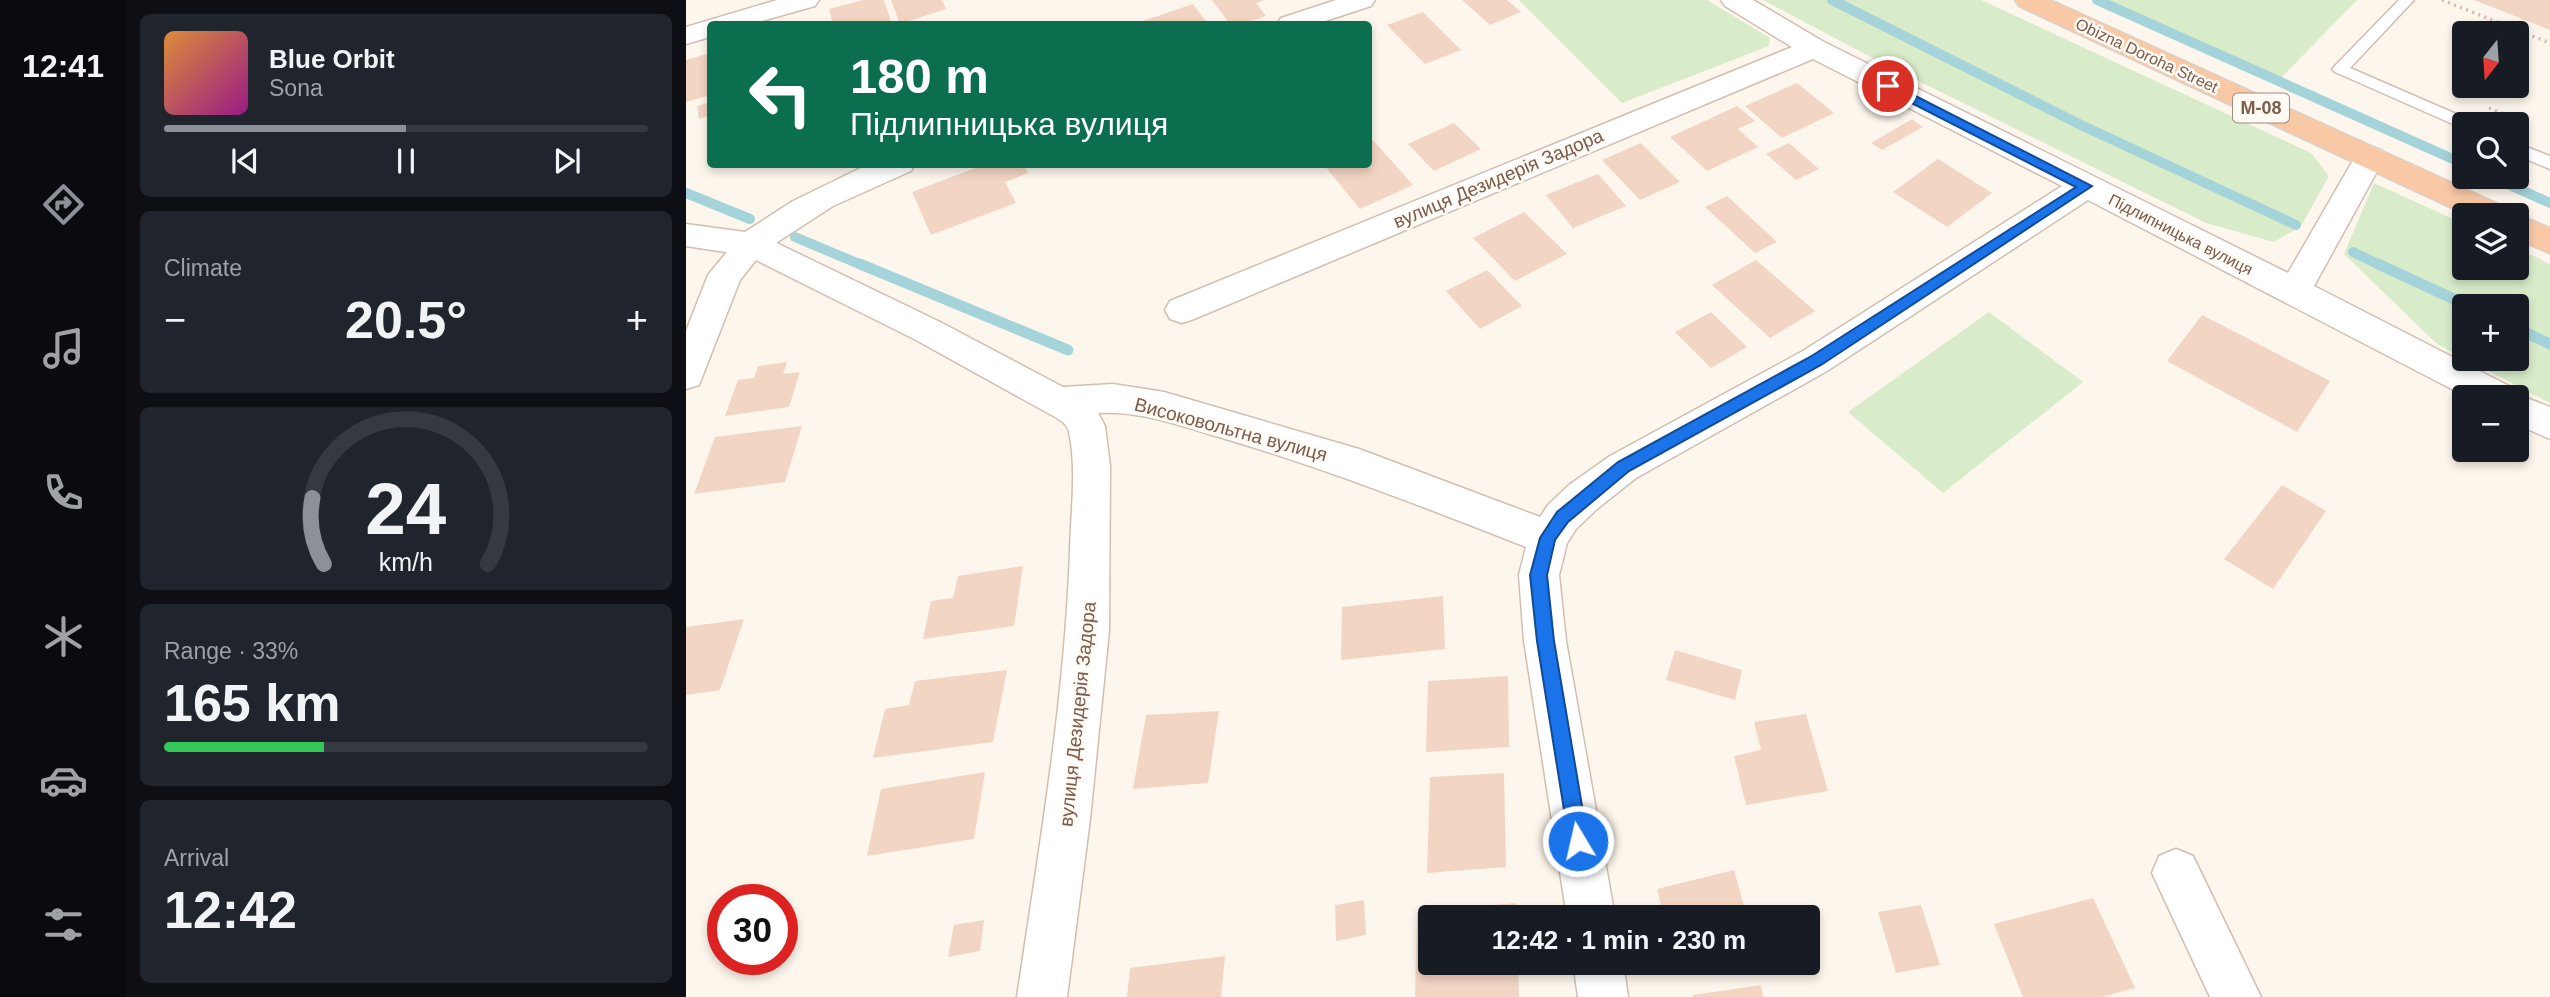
<!DOCTYPE html>
<html lang="en">
<head>
<meta charset="utf-8">
<style>
  :root { --surface:#171b24; --page:#20242c; --text:#f1f3f6; --muted:#9ea1a6; --line:#363941; --accent:#8c9099 }
  body { margin:0; font-family:Arial,sans-serif; background:var(--page); color:var(--text); height:100vh; display:flex; flex-direction:column; font-size:26px; white-space:nowrap }
  * { box-sizing:border-box; margin:0 }
  p { font-size:23px; color:var(--muted) }
  .icon { flex:none; width:38px; height:38px; fill:none; stroke:currentColor; stroke-width:2; stroke-linecap:round; stroke-linejoin:round }
  .map { position:relative; flex:1; overflow:hidden }
  .side { display:flex; flex-direction:column; gap:14px; padding:14px; background:#0d0f14; width:560px }
  .side>* { flex:none }
  .guide { position:absolute; left:21px; top:21px; width:665px; height:147px; border-radius:7px; box-shadow:0 4px 10px #0003; background:#0b6e4f; color:#fff; overflow:hidden }
  .needle { width:46px; rotate:197deg }
  .fabs { position:absolute; left:1766px; top:21px; display:grid; gap:14px }
  .fabs a { display:grid; place-items:center; width:77px; height:77px; border-radius:7px; background:var(--surface); box-shadow:0 4px 10px #0003; font-size:35px }
  .speed { position:absolute; left:21px; top:884px; display:flex; gap:14px; font-size:35px; font-weight:700; text-align:center }
  .speed>* { display:grid; place-content:center; width:91px; height:91px; border-radius:50%; background:var(--surface); box-shadow:0 4px 10px #0003; line-height:1 }
  .speed .limit { border:10px solid #d22; background:#fff; color:#111 }
  .pin { position:absolute; display:grid; place-items:center; width:60px; height:60px; color:#fff; margin:-30px; border:4px solid #fff; border-radius:50%; box-shadow:0 2px 7px #0007 }
  .me { position:absolute; width:77px; margin:-38px; rotate:351deg; stroke-linejoin:round; filter:drop-shadow(0 0 5px #0008) }
  .turn { display:flex; align-items:center; gap:24px; height:147px; padding:0 28px; font-size:32px }
  .turn .icon { width:91px; height:91px; stroke-width:2.5 }
  .turn b { display:block; font-size:49px; line-height:60px }
  .big { font-size:52px; font-weight:700; line-height:1.1 }
  .side .card { flex:1; display:flex; flex-direction:column; justify-content:center; gap:10px; min-width:0; padding:0 24px; border-radius:10px; background:var(--page) }
  .side .dial { align-items:center; gap:0 }
  .dial svg { height:182px; overflow:visible; fill:none; stroke:var(--line); stroke-width:7; stroke-linecap:round; text-anchor:middle }
  .dial text { fill:var(--text); stroke:none }
  .song { display:flex; align-items:center; gap:21px }
  .cover { width:84px; height:84px; border-radius:10px; background:linear-gradient(135deg,hsl(30 70% 55%),hsl(310 70% 35%)) }
  .played { height:7px; border-radius:4px; background:linear-gradient(90deg,var(--accent) 50%,var(--line) 50%) }
  .keys { display:flex; justify-content:space-around; direction:ltr }
  .heat { display:flex; justify-content:space-between; align-items:center; font-size:38px; direction:ltr }
  .charge { height:10px; border-radius:5px; background:linear-gradient(90deg,#34c759 33%,var(--line) 0) }
  .trip { position:absolute; left:732px; top:905px; width:402px; height:70px; border-radius:7px; background:var(--surface); box-shadow:0 4px 10px #0003; font-weight:700; line-height:70px; text-align:center }
  main { display:flex; flex:1; min-height:0 }
  .tabs { display:flex; flex-direction:column; width:126px; justify-content:space-around; align-items:center; background:#090b0e; color:var(--muted) }
  .tabs .icon { width:49px; height:49px }
  .tabs .on { color:var(--accent) }
  .tabs b { font-size:32px; color:var(--text) }
  .map>svg:first-child { display:block }
</style>
</head>
<body>
<main>
<nav class="tabs">
<b>12:41</b>
<svg class="icon on" aria-label="directions" viewBox="0 0 24 24"><path d="M12 3l9 9-9 9-9-9zM9 14v-3h6M13 9l2 2-2 2"/></svg>
<svg class="icon" aria-label="music" viewBox="0 0 24 24"><path d="M9 18V5l10-2v13"/><circle cx="6" cy="18" r="3"/><circle cx="16" cy="16" r="3"/></svg>
<svg class="icon" aria-label="phone" viewBox="0 0 24 24"><path d="M5 4h4l2 5-3 2q2 4 5 5l2-3 5 2v4C11 20 4 13 5 4z"/></svg>
<svg class="icon" aria-label="climate" viewBox="0 0 24 24"><path d="M12 3v18M4 7l16 10M4 17L20 7"/></svg>
<svg class="icon" aria-label="car" viewBox="0 0 24 24"><path d="M5 17H2v-5l4-1 3-4h7l3 4 3 1v5h-3M9 17h6M6 11h13"/><circle cx="7" cy="17" r="2"/><circle cx="17" cy="17" r="2"/></svg>
<svg class="icon" aria-label="filters" viewBox="0 0 24 24"><path d="M4 7h16M4 17h16"/><circle cx="9" cy="7" r="2"/><circle cx="15" cy="17" r="2"/></svg>
</nav>
<section class="side">
<div class="card">
<div class="song"><i class="cover"></i><div><b>Blue Orbit</b><p>Sona</p></div></div>
<div class="played"></div>
<div class="keys"><svg class="icon" aria-label="previous" viewBox="0 0 24 24"><path d="M18 5L8 12l10 7zM5 5v14"/></svg><svg class="icon" aria-label="pause" viewBox="0 0 24 24"><path d="M8 5v14M16 5v14"/></svg><svg class="icon" aria-label="next" viewBox="0 0 24 24"><path d="M6 5l10 7-10 7zM19 5v14"/></svg></div>
</div>
<div class="card"><p>Climate</p>
<div class="heat"><a>−</a><b class="big">20.5°</b><a>+</a></div>
</div>
<div class="card dial"><svg viewBox="0 0 100 80">
<path d="M14 69A42 42 0 1 1 86 69"/>
<path d="M14 69A42 42 0 0 1 9 40" stroke="#8c9099"/>
<text x="50" y="56" font-size="32" font-weight="700">24</text>
<text x="50" y="72" font-size="11">km/h</text>
</svg></div>
<div class="card"><p>Range · 33%</p><b class="big">165 km</b><div class="charge"></div></div>
<div class="card"><p>Arrival</p><b class="big">12:42</b></div>
</section>
<div class="map">
<svg width="1864" height="997" viewBox="0 0 1864 997">
  <rect width="100%" height="100%" fill="#fdf6ec"/>
  <g fill="#d8ecc9">
    <path d="M833 0H1021L1084 38 1083 46 936 103Z"/>
    <path d="M1077 0H1295L1625 153 1643 176 1615 226 1588 242 1520 223 1198 64Z"/>
    <path d="M1412 0H1671L1592 81Z"/>
    <path d="M1688 183 1778 224V268H1830L1831 248 1864 264V403L1779 359H1830V306H1778V358L1751 344 1658 254Z"/>
    <path d="M1303 312 1397 382 1257 493 1162 412Z"/>
  </g>
  <g fill="none" stroke-linecap="round" stroke-linejoin="round">
    <g stroke="#a5d3da" stroke-width="10">
      <path d="M1146 0 1395 125 1610 225"/>
      <path d="M1411 0 1778 164"/>
      <path d="M1806 177 1864 203"/>
      <path d="M0 193 64 219"/>
      <path d="M109 237 178 266"/>
      <path d="M1667 252 1696 266"/>
    </g>
    <g stroke="#a5d3da" stroke-width="11">
      <path d="M174 264 382 350"/>
      <path d="M1692 264 1783 306"/>
      <path d="M1830 328 1864 344"/>
    </g>
  </g>
  <g fill="#f3d5c3">
    <path d="M177 0H198L206 24H147L143 9Z"/>
    <path d="M205 0H256L260 9 214 24Z"/>
    <path d="M526 0H578L570 3 580 16 555 24H544Z"/>
    <path d="M776 0H821L835 12 804 25Z"/>
    <path d="M1788 0H1864V30Z"/>
    <path d="M507 4 522 24H455L454 22Z"/>
    <path d="M737 12 775 50 739 64 701 25Z"/>
    <path d="M24 53V95L0 102V60Z"/>
    <path d="M1111 83 1148 113 1096 138 1059 106Z"/>
    <path d="M24 102V115L13 119 11 106Z"/>
    <path d="M1051 106 1069 121 1052 129 1072 147 1021 171 984 137Z"/>
    <path d="M1226 119 1237 127 1196 150 1185 143Z"/>
    <path d="M768 123 795 149 748 171 722 144Z"/>
    <path d="M687 140 727 185 674 209 637 164H682V142Z"/>
    <path d="M955 143 994 182 954 200 916 160Z"/>
    <path d="M1103 143 1133 169 1110 180 1080 154Z"/>
    <path d="M1252 159 1306 193 1261 227 1207 192Z"/>
    <path d="M300 164H337L342 173 319 182 330 203 245 235 226 192Z"/>
    <path d="M912 174 940 206 887 228 860 195Z"/>
    <path d="M1041 196 1091 242 1069 253 1019 207Z"/>
    <path d="M838 212 881 254 829 281 787 238Z"/>
    <path d="M1070 260 1129 311 1084 338 1026 285Z"/>
    <path d="M801 270 836 306 794 329 760 291Z"/>
    <path d="M1025 312 1061 347 1025 368 989 332Z"/>
    <path d="M1516 315 1644 381 1611 432 1481 361Z"/>
    <path d="M101 362 97 374 114 372 103 407 39 416 52 380 68 378 72 366Z"/>
    <path d="M116 426 99 482 8 494 29 437Z"/>
    <path d="M1596 485 1640 511 1587 589 1538 559Z"/>
    <path d="M337 566 328 626 237 639 245 601 267 598 272 576Z"/>
    <path d="M757 596 759 649 655 660 656 607Z"/>
    <path d="M58 619 34 690 0 695V627Z"/>
    <path d="M989 650 1056 670 1049 700 980 680Z"/>
    <path d="M321 670 307 742 187 758 199 709 223 705 229 681Z"/>
    <path d="M822 676 823 747 740 752 742 681Z"/>
    <path d="M533 711 522 783 447 789 460 715Z"/>
    <path d="M1120 714 1142 791 1060 805 1048 756 1075 750 1068 722Z"/>
    <path d="M299 772 288 839 181 856 195 789Z"/>
    <path d="M818 773 820 867 741 873 744 777Z"/>
    <path d="M1048 870 1061 917H978L971 889Z"/>
    <path d="M1407 898 1449 988 1416 997H1337L1308 924Z"/>
    <path d="M678 900 680 935 650 941 649 905Z"/>
    <path d="M830 903V917H744V962H832L833 997H729L731 912Z"/>
    <path d="M1235 905 1254 965 1210 973 1192 912Z"/>
    <path d="M298 920 294 951 262 957 268 925Z"/>
    <path d="M539 956 535 997H441L444 968Z"/>
    <path d="M1075 985 1077 997H1007V995Z"/>
  </g>
  <g fill="none" stroke-linecap="round" stroke-linejoin="round">
    <defs>
      <g id="service">
        <path d="M1713 0H1728L1664 68 1784 120 1786 124H1778V129L1649 72 1646 69Z"/>
        <path d="M1830 143 1864 156V169L1830 155Z"/>
      </g>
      <g id="minor">
        <path d="M91 0H133L129 6 65 24H24V37L0 44V27Z"/>
        <path d="M1035 0H1067L1138 42 1602 273 1673 150 1684 147 1695 150 1699 157 1628 286 1825 387 1828 393 1864 407V439L1830 424V397H1781L1402 200 1141 371 950 478 911 509 890 529 881 543 873 575 880 641 929 917H881L838 641 833 575 840 547C738 507 638 468 533 437 494 426 453 410 412 413L419 426 424 466 423 631 404 819 381 997H331C353 848 379 700 384 549 385 512 391 469 383 432 381 422 369 417 360 412L230 340 70 260 54 280 13 385 0 389V331L22 275 54 236 65 232 76 236 254 322 377 387 427 384 478 392 673 449 854 517 862 505 883 485 924 456 1117 351 1376 186 1127 59 508 319 496 323 484 319 479 310 484 301 1106 47 1039 6Z"/>
        <path d="M1490 849 1507 856 1575 997H1524L1466 873 1473 856Z"/>
        <path d="M887 962H937L942 997H892Z"/>
      </g>
      <g id="tertiary">
        <path d="M650 0H689L685 6 630 24H591L595 18Z"/>
        <path d="M183 164H229L225 171 147 206 76 252 65 256 0 246V224L59 232 107 201Z"/>
      </g>
      <g id="trunk">
        <path d="M1329 0H1364L1819 207 1824 215H1781L1333 6Z"/>
        <path d="M1830 214 1864 228V253L1830 239V215H1825Z"/>
      </g>
    </defs>
    <use href="#service" stroke="#d1beb0" stroke-width="3"/>
    <use href="#minor" stroke="#d1beb0" stroke-width="3"/>
    <use href="#tertiary" stroke="#d1beb0" stroke-width="3"/>
    <use href="#trunk" stroke="#dad1cd" stroke-width="3"/>
    <g stroke="#d9b8a5" stroke-width="3.5" stroke-dasharray="2 4.5" stroke-linecap="butt">
      <path d="M1756 0 1864 43"/>
      <path d="M1803 108 1837 122"/>
    </g>
    <use href="#service" fill="#fff" fill-rule="evenodd"/>
    <use href="#minor" fill="#fff" fill-rule="evenodd"/>
    <use href="#tertiary" fill="#fff" fill-rule="evenodd"/>
    <use href="#trunk" fill="#f9c8a4" fill-rule="evenodd"/>
  </g>
  <path fill="#1a73e8" stroke="#114b97" stroke-width="2" d="M1202 82 1406 186 1135 365 943 471 882 522 869 540 861 575 868 641 902 841 899 847 892 850 886 847 883 841 851 641 844 575 854 538 871 512 932 462 1124 357 1390 187 1198 89 1196 86Z"/>
  <g text-anchor="middle" stroke-width="5" stroke-linejoin="round" paint-order="stroke">
    <g font-size="16" fill="#7a5c4d" stroke="#fffaf3">
      <text transform="translate(1461 55) rotate(25)" y="6">Obizna Doroha Street</text>
      <text transform="translate(1495 234) rotate(27)" y="6">Підлипницька вулиця</text>
    </g>
    <rect fill="#fffaf3" stroke="#a28b7f" stroke-width="2" x="1547" y="93.5" width="56" height="29" rx="5"/>
    <g font-size="18" font-weight="bold" fill="#7a5c4d">
      <text x="1575" y="114">М-08</text>
    </g>
    <g font-size="19" fill="#7a5c4d" stroke="#fffaf3">
      <text transform="translate(812 178) rotate(-23)" y="7">вулиця Дезидерія Задора</text>
      <text transform="translate(545 429) rotate(15)" y="7">Високовольтна вулиця</text>
      <text transform="translate(391 714) rotate(-84)" y="7">вулиця Дезидерія Задора</text>
    </g>
  </g>
</svg>
<div class="fabs">
<a><svg class="needle" viewBox="-14 -14 28 28"><path d="M0-13l5 13h-10z" fill="#e53935"/><path d="M0 13l5-13h-10z" fill="#9ea1a6"/></svg></a>
<a><svg class="icon" aria-label="search" viewBox="0 0 24 24"><circle cx="10" cy="10" r="6"/><path d="M15 15l6 6"/></svg></a>
<a><svg class="icon" aria-label="layers" viewBox="0 0 24 24"><path d="M12 4l9 5-9 5-9-5zM3 14l9 5 9-5"/></svg></a>
<a>+</a>
<a>−</a>
</div>
<div class="speed"><div class="limit">30</div></div>
<div class="pin" style="left:1202px;top:86px;background:#d93025"><svg class="icon" aria-label="arrive" viewBox="0 0 24 24"><path d="M6 21V4h12l-3 4 3 4H6"/></svg></div>
<svg class="me" style="left:892px;top:841px" viewBox="-20 -20 40 40"><circle r="17" fill="#1a73e8" stroke="#fff" stroke-width="3"/><path d="M0-11L8 9 0 5-8 9z" fill="#fff"/></svg>
<div class="trip">12:42 · 1 min · 230 m</div>
<div class="guide">
<div class="turn"><svg class="icon" aria-label="left" viewBox="0 0 24 24"><path d="M17 20v-9H6M10 6l-5 5 5 5"/></svg><div><b>180 m</b>Підлипницька вулиця</div></div>
</div>
</div>
</main>
</body>
</html>
